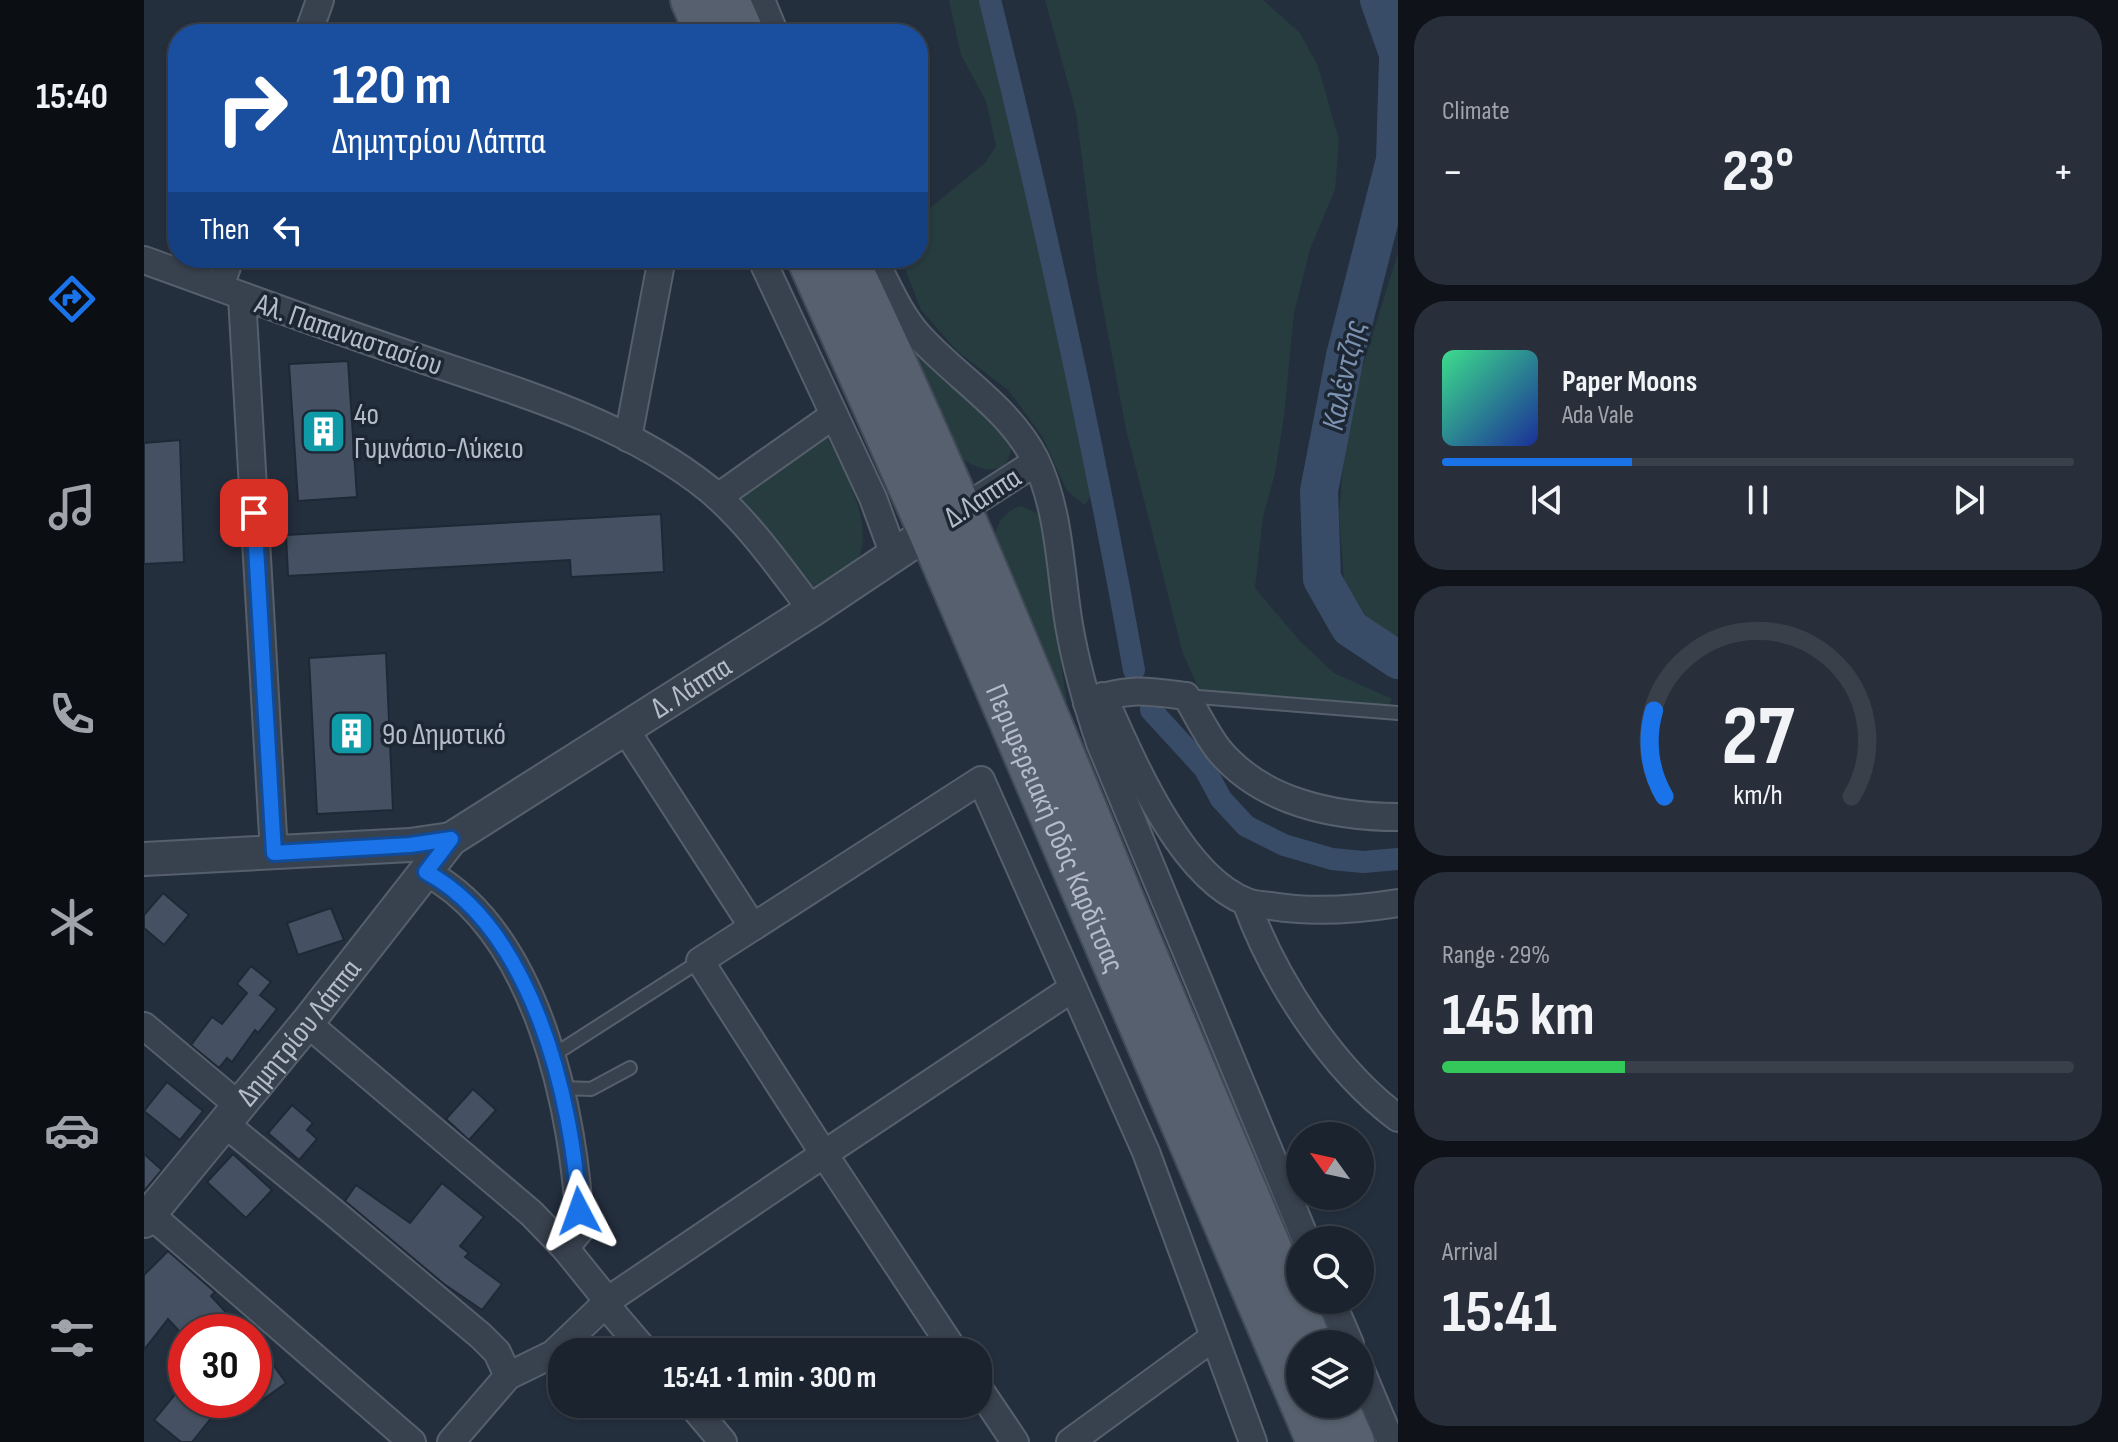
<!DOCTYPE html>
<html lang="en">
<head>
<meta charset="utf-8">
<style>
  :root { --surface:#1b232e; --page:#282f3a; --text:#f1f3f6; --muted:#a0a4aa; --line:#39404a; --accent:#1a73e8 }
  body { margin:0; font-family:"Sofia Sans Condensed",sans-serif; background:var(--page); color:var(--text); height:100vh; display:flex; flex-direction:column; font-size:30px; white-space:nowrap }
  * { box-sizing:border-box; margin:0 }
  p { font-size:26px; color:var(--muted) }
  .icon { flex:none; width:44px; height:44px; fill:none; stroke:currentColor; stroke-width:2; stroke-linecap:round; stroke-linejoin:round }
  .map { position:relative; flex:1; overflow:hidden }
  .details { display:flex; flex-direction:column; gap:16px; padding:16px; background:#0f1319; width:720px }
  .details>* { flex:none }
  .hud { position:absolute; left:24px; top:24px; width:760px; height:244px; border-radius:32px; box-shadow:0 2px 6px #0004,0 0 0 2px var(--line); background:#1a4fa0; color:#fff; overflow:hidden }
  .needle { width:52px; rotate:303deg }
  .buttons { position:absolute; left:1142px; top:1122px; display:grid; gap:16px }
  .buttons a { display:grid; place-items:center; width:88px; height:88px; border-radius:50%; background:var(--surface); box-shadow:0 2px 6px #0004,0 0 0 2px var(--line); font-size:40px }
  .speed { position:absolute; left:24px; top:1314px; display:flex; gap:16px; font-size:40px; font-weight:700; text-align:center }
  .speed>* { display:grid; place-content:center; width:104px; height:104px; border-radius:50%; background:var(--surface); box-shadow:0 2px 6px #0004,0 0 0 2px var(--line); line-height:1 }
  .speed .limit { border:12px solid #d22; background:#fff; color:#111 }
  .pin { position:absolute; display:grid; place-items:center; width:68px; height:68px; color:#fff; margin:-34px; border-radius:16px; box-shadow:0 4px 12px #0006 }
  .me { position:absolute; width:88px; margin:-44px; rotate:356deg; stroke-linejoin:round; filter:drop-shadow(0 0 6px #0008) }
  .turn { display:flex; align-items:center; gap:28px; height:168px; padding:0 32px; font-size:36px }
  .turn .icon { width:104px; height:104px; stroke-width:2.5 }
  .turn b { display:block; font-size:56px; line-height:68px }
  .then { display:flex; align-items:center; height:76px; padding:0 32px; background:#0003; gap:16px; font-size:30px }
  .big { font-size:60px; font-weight:700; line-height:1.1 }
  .details .card { flex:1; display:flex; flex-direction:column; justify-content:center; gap:12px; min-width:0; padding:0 28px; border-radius:32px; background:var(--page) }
  .details .dial { align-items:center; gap:0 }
  .dial svg { height:208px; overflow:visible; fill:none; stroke:var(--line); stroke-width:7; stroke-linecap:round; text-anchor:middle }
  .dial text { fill:var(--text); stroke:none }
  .song { display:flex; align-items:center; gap:24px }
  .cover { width:96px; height:96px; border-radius:12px; background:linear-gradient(135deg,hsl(150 70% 55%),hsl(230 70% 35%)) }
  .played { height:8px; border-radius:4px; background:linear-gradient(90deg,var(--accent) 30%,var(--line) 30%) }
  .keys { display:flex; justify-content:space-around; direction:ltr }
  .heat { display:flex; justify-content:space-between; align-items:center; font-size:44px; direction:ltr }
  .charge { height:12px; border-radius:6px; background:linear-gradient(90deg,#34c759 29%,var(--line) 0) }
  .trip { position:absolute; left:404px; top:1338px; width:444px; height:80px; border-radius:32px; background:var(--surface); box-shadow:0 2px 6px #0004,0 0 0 2px var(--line); font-weight:700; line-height:80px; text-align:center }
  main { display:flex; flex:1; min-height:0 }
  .tab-bar { display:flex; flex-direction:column; width:144px; justify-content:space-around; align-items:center; background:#0b0e12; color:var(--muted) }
  .tab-bar .icon { width:56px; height:56px }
  .tab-bar .current { color:var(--accent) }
  .tab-bar b { font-size:36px; color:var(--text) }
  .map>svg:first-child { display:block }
</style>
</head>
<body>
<main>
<nav class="tab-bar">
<b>15:40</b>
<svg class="icon current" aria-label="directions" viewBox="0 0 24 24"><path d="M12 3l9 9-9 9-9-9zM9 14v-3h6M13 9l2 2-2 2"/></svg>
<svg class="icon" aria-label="music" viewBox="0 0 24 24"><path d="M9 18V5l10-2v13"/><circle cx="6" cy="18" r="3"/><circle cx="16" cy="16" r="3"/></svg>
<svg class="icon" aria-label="phone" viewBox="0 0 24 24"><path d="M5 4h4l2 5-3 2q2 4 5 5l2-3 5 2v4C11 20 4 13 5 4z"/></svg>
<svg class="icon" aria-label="climate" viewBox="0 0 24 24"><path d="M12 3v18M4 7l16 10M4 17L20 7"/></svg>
<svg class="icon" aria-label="car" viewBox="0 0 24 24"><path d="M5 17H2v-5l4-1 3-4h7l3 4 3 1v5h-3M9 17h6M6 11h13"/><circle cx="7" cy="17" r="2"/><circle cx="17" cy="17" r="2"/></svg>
<svg class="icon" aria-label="filters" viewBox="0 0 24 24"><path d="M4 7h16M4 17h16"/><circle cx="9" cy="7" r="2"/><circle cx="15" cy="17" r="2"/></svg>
</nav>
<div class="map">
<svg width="1254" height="1442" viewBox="0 0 1254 1442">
  <rect width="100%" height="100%" fill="#242f3e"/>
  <g fill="#263c3f">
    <path d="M805 0H839L892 216 949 493 941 505 923 491 898 436 864 390 814 352 777 310 757 258H774V218L841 163 852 146 842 101 817 55Z"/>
    <path d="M901 0H1119L1156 33 1174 66 1195 140 1191 190 1166 249 1150 313 1140 416 1131 473 1119 517 1111 588 1155 640 1190 673 1248 699 1243 708 1055 689 1039 654 982 429 953 276 932 112Z"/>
    <path d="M1254 253V638L1242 634 1217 616 1200 581 1195 515 1203 417Z"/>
    <path d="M762 340C792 382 835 404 868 442 866 477 840 474 817 458Z"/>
    <path d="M682 436C699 464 731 526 714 559 706 574 689 581 676 589L667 586 588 493Z"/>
    <path d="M877 506 895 514 898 519C908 580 912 641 923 701L917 705 851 544C850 525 859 512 877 506Z"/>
  </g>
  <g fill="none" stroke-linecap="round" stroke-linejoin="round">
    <g stroke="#394c67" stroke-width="22">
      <path d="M846 0C901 222 950 445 990 670"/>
      <path d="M1007 710 1061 769 1077 799 1102 826 1140 845 1188 859 1219 862 1254 859"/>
    </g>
    <g stroke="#394c67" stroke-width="38">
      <path d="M1235 0 1254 54"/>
      <path d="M1254 60 1251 160 1201 356 1175 491 1178 579 1206 628 1254 660"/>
    </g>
  </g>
  <g fill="#455162" stroke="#1f2835" stroke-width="2">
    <path d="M204 361 213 497 154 501 145 364Z"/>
    <path d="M36 440 40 562 0 564V443Z"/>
    <path d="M517 514 520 572 427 577 426 560 144 576 142 535Z"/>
    <path d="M242 653 249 810 173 814 165 658Z"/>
    <path d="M19 893 45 915 20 945 0 928V915Z"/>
    <path d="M187 908 200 940 154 955 143 923Z"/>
    <path d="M107 966 127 982 116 995 133 1009 114 1033 111 1030 88 1062 83 1058 75 1068 47 1045 68 1017 78 1024 103 993 93 984Z"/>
    <path d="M23 1082 59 1111 36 1140 0 1111Z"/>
    <path d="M329 1089 352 1110 325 1140 302 1119Z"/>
    <path d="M148 1105 169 1123 163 1130 173 1139 155 1160 124 1133Z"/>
    <path d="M0 1154 18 1170 0 1191Z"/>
    <path d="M89 1154 128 1190 102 1218 63 1182Z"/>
    <path d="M298 1183 340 1217 316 1246 325 1253 321 1257 358 1284 338 1310 300 1284 201 1201 212 1185 266 1223Z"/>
    <path d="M24 1251 71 1292 67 1296 100 1332H36L24 1319 0 1350V1275Z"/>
    <path d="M110 1337 142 1383 110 1406Z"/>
    <path d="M42 1381V1400H58L72 1412 48 1442H37L10 1420Z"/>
  </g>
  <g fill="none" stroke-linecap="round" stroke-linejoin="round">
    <defs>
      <g id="service">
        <path d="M1042 696 1254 713"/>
        <path d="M408 1056 556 961"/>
        <path d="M417 1088 447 1089 486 1068"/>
      </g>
      <g id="minor">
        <path d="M617 0 631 34"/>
        <path d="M164 34 176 0"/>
        <path d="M617 258 729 498 750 555"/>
        <path d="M729 258C743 284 755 314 775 336 813 378 865 408 891 459 916 510 916 571 925 625 932 666 943 704 956 743L1162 1240"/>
        <path d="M0 260C86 291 171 323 257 352 363 389 477 418 566 490 606 524 636 568 668 610"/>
        <path d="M76 287 86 258"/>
        <path d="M98 297 130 853"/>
        <path d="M484 438 518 258"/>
        <path d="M574 497 690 415"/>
        <path d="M819 509 892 462"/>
        <path d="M959 696C987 758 1036 877 1103 902 1110 905 1119 905 1127 906 1169 913 1211 910 1254 903"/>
        <path d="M943 703C980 687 1003 691 1042 696 1053 714 1062 733 1074 749 1117 802 1190 817 1254 817"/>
        <path d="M481 729 609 927"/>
        <path d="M282 872C394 932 431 1114 436 1230L421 1248"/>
        <path d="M1102 902C1130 979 1188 1069 1254 1118"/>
        <path d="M163 1023 387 1213 421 1248 459 1295 460 1303 455 1310 409 1354 364 1376 307 1442"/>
        <path d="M0 1026 94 1105"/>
        <path d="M80 1123 188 1211 337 1336 353 1352 364 1376"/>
        <path d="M0 1209 268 1442"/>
        <path d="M1187 1300 1206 1344"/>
        <path d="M502 1352 460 1303 680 1154 556 961 837 780 1002 1152 1109 1442"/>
        <path d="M811 1352 680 1154 929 988"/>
        <path d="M1216 1368 1247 1442"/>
        <path d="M834 1387 871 1442"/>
        <path d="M547 1404 579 1442"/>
        <path d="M926 1442 1070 1337"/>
      </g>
      <g id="tertiary">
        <path d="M0 859 266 845 307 839"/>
        <path id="s1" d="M0 1221 163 1023 307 839 668 610 804 519"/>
      </g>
      <g id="primary">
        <path d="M547 0 562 34"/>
        <path d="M585 0 600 34"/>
        <path id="s2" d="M663 258 785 532 1156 1402"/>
        <path d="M703 258C801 462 886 671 972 881 1036 1036 1102 1190 1168 1344"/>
        <path d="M1157 1404 1173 1442"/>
        <path d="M1193 1404 1210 1442"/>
      </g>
    </defs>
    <use href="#service" stroke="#565f6c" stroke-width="16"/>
    <use href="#minor" stroke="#565f6c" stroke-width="30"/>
    <use href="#tertiary" stroke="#565f6c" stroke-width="36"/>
    <use href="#primary" stroke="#414a57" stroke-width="44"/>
    <use href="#service" stroke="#38414e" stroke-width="12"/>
    <use href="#minor" stroke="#38414e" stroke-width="26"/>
    <use href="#tertiary" stroke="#38414e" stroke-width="32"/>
    <use href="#primary" stroke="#56606e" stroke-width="40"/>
  </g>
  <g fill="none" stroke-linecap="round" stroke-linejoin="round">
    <defs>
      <path id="route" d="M110 513 130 853 266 845 307 839 282 872C388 929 429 1099 435 1211"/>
    </defs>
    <use href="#route" stroke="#114b97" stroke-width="20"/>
    <use href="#route" stroke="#1a73e8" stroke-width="14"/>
  </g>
  <defs>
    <symbol id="building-square" viewBox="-11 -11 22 22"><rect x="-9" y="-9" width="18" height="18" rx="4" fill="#0f9aa8" stroke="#1d2633"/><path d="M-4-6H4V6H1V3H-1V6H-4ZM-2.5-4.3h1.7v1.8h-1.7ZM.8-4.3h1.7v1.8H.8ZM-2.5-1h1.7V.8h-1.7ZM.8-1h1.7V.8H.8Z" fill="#fff"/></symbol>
  </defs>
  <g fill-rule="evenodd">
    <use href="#building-square" x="154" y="406" width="51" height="51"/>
    <use href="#building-square" x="182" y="708" width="51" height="51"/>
  </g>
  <g text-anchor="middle" stroke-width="7" stroke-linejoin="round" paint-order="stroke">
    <g font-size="30" fill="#b4bcc9" stroke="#1d2633">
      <text transform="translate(205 334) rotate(19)" y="10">Αλ. Παπαναστασίου</text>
      <text transform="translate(838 497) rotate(-33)" y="10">Δ.Λαππα</text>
      <text dy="10" stroke="none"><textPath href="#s1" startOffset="774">Δ. Λάππα</textPath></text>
      <text dy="10" stroke="none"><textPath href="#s2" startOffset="622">Περιφερειακή Οδός Καρδίτσας</textPath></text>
      <text dy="10" stroke="none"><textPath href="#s1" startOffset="244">Δημητρίου Λάππα</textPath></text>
    </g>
    <g font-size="30" fill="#b4bcc9" stroke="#1d2633" text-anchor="start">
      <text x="210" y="424">4ο<tspan x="210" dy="34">Γυμνάσιο-Λύκειο</tspan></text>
      <text x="238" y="744">9ο Δημοτικό</text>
    </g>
    <g font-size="32" font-style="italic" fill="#7c92b1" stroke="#1d2633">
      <text transform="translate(1199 375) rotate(-78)" y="11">Καλέντζης</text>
    </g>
  </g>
</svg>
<div class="buttons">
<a><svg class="needle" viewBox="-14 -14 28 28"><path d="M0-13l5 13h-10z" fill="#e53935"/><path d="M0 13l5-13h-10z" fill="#a0a4aa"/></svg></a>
<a><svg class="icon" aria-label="search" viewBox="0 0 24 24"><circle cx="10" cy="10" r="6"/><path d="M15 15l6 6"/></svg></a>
<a><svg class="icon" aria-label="layers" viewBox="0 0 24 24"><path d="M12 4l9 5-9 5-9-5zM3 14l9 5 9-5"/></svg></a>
</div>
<div class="speed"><div class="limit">30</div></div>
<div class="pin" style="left:110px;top:513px;background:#d93025"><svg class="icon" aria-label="arrive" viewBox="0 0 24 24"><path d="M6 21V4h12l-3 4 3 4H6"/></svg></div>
<svg class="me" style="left:435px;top:1211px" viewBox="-20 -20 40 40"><path d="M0-17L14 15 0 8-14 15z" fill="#1a73e8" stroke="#fff" stroke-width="4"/></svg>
<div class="trip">15:41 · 1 min · 300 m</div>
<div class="hud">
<div class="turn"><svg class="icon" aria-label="right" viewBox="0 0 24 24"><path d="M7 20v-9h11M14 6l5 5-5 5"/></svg><div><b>120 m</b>Δημητρίου Λάππα</div></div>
<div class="then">Then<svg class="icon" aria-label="left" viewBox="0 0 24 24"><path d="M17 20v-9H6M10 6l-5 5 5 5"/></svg></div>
</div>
</div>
<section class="details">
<div class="card"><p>Climate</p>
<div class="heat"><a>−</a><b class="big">23°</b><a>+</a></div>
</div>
<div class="card">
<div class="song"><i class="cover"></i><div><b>Paper Moons</b><p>Ada Vale</p></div></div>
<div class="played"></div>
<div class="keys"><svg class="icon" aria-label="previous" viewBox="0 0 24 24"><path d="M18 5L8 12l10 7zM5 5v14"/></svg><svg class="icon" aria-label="pause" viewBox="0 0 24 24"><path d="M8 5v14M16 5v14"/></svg><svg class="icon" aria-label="next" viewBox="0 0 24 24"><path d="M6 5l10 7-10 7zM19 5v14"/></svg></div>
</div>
<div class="card dial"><svg viewBox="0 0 100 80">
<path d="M14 69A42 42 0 1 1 86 69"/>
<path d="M14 69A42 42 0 0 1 10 36" stroke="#1a73e8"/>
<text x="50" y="56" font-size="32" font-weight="700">27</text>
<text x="50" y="72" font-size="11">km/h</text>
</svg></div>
<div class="card"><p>Range · 29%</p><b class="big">145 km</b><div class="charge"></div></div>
<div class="card"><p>Arrival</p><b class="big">15:41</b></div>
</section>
</main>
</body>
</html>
